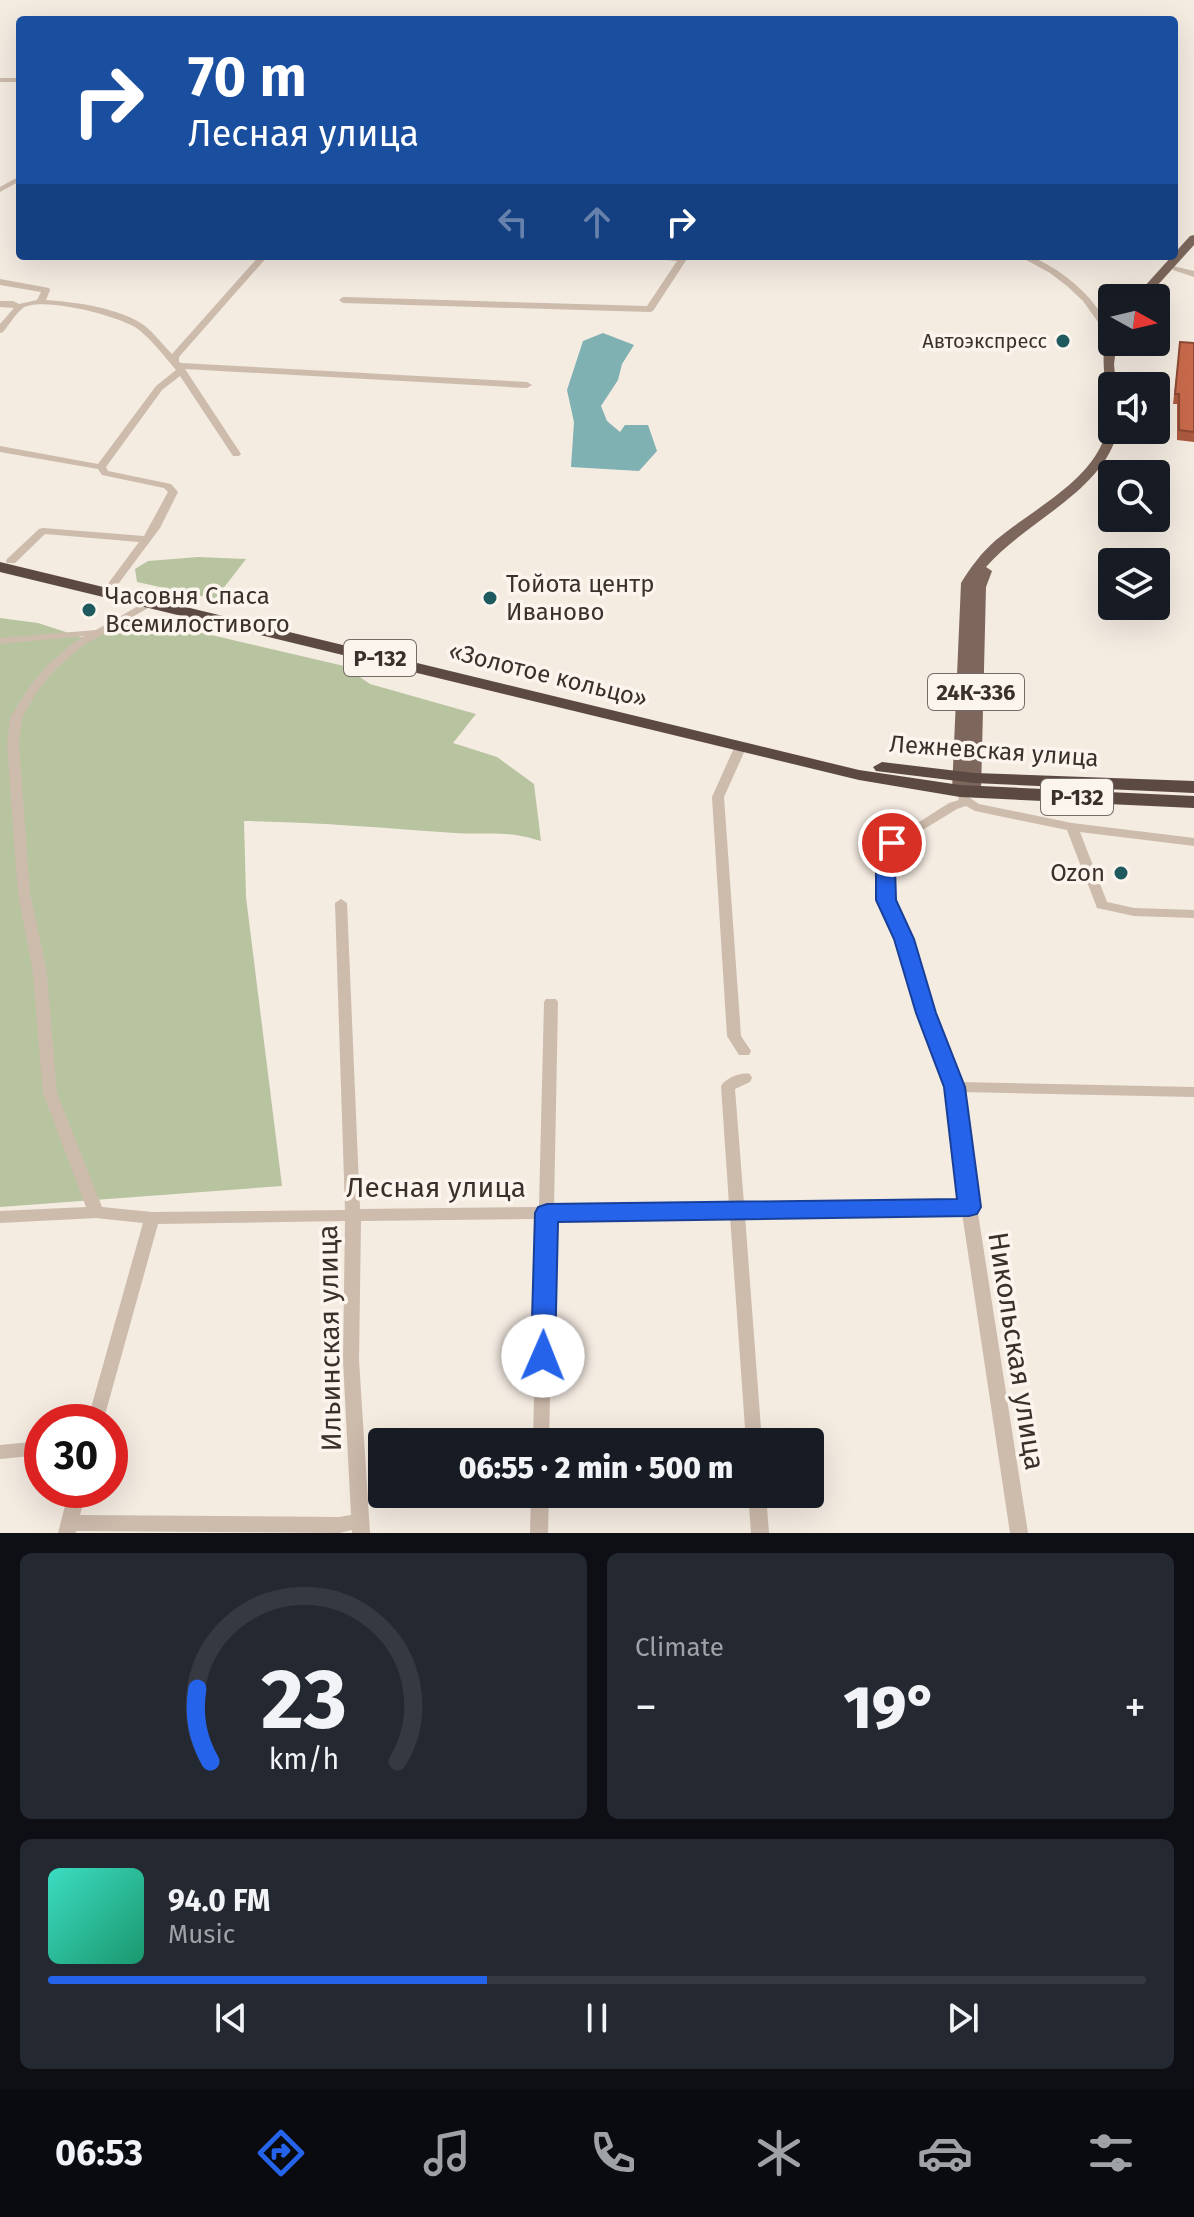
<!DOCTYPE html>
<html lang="en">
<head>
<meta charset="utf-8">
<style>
  :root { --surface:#171b24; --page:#242831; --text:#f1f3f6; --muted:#9ea1a6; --line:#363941; --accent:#2563eb }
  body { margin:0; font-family:"Fira Sans",sans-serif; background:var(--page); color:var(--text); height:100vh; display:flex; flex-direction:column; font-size:30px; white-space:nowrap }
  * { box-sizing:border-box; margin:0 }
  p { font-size:26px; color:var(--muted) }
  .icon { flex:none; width:44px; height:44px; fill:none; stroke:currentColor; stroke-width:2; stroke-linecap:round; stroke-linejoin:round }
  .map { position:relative; height:1533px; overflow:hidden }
  .sheet { display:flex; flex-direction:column; gap:20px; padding:20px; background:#0d0f14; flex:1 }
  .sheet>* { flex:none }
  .banner { position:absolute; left:16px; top:16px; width:1162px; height:244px; border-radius:8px; box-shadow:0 8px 32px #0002; background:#1a4fa0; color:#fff; overflow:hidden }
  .needle { width:52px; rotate:98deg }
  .fabs { position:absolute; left:1098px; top:284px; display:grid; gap:16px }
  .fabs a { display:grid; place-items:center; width:72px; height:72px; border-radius:8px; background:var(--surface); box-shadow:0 8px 32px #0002; font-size:40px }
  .speed { position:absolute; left:24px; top:1404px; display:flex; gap:16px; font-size:40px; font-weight:700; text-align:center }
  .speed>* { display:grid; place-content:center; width:104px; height:104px; border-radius:50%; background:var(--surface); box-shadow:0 8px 32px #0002; line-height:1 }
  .speed .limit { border:12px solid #d22; background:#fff; color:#111 }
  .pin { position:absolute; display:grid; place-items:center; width:68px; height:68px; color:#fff; margin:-34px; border:4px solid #fff; border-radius:50%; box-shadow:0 2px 8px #0007 }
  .me { position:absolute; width:88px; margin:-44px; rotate:1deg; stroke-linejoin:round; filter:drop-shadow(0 0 6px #0008) }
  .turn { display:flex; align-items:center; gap:28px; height:168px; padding:0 40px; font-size:36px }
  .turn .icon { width:104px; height:104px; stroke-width:2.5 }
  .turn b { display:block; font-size:56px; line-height:68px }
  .lanes { display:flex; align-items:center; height:76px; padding:0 40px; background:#0003; justify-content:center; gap:40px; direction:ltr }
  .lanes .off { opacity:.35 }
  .big { font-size:60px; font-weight:800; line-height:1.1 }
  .sheet .tile { flex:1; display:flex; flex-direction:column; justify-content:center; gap:12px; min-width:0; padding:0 28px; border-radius:12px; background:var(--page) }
  .sheet .dial { align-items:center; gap:0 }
  .dial svg { height:208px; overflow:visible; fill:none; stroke:var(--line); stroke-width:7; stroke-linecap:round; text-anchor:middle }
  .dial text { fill:var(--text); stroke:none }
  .song { display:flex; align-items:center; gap:24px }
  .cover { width:96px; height:96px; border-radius:12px; background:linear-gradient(135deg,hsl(170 70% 55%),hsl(160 70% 35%)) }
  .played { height:8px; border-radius:4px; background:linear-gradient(90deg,var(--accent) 40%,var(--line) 40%) }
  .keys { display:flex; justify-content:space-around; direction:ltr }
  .heat { display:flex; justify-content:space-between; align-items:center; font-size:44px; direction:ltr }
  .sheet .tiles { flex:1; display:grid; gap:20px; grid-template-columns:1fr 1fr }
  .tile:last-child { grid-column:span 2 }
  .trip { position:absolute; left:368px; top:1428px; width:456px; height:80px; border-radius:8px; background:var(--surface); box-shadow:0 8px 32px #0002; font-weight:800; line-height:80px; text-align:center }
  .dock { display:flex; height:128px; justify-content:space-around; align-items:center; background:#090b0e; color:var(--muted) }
  .dock .icon { width:56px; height:56px }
  .dock .current { color:var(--accent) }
  .dock b { font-size:36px; color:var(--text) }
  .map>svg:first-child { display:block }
</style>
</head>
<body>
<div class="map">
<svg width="1194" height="1533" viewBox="0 0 1194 1533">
  <rect width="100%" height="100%" fill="#f4ebe1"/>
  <g fill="#b8c4a0">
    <path d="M198 557 246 559 215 599 137 582 135 569 148 561Z"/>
    <path d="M0 618 38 623 81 637 110 633 139 618 344 666 370 684 476 714 453 743 497 757 534 784 541 841C508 830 489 835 455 833 385 828 315 822 244 821L246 897 282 1186 0 1207Z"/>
  </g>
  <path fill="#7fb0b2" d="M603 333 634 345 622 364 618 380 601 406 607 421 620 432 625 425H648L657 451 639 471 571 467 574 422 567 390 583 341Z"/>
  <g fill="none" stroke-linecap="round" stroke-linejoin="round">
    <g fill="#cdbbac" fill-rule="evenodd">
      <rect x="0" y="78" width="20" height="4"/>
      <path d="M20 176V181L0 192V187Z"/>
      <path d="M259 256H268L179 357V362L181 363 527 382 532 385 527 388 185 369 241 454 239 456H233L180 376 162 390 106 467 108 471 171 484 178 492 160 528 116 587H108L107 585 139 542 45 534 15 563H7L6 561 7 559 39 529 43 528 144 536 168 492 164 488 102 475 98 469 0 452V446L98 464 156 386 176 370C165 357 152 340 138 329 120 316 42 296 23 308 16 313 9 325 3 332L0 333V324L14 308 0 307V301H13L19 304 37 300 41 292 0 285V279L49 288 50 290 46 300C75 302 121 308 145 326 155 334 163 345 172 354Z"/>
      <path d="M556 256H677L687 259 653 311 650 312 343 303 339 300 343 297 647 306 677 261 648 258H560Z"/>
      <path d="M1019 256H1030L1037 259C1065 273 1087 291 1104 318 1108 325 1112 326 1112 335L1103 329 1083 301 1067 286 1050 273Z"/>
      <path d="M1173 266 1194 271V277L1173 270Z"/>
      <path d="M149 600 153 601 154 603 153 605 81 647 56 669 38 690 22 718 19 745 30 893 47 973 57 1093 102 1207 152 1212 345 1210 335 903 341 899 347 903 360 1209 539 1207 544 1002 546 999H556L558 1002 554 1207 729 1204 721 1086C726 1078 741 1072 750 1074L752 1078 750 1082 735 1089 744 1204 961 1201 947 1087 919 1013 897 939 880 900V867L886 843 949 803 959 800 958 798 960 795 964 794 979 804 1072 823 1194 838V846L1080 832 1107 902 1134 908 1194 910V918L1134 916 1097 908 1067 830 975 811 966 806 957 809 898 845 892 867V900L911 939 933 1013 959 1082 1194 1087V1097L962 1092 977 1207 1028 1533H1010L962 1213 745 1216 762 1442H746L730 1216 554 1218 549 1442H533L538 1219 361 1221 359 1360 370 1533H352V1530L339 1533 76 1531V1533H58L69 1490H87L80 1515 339 1517 351 1515 343 1360 345 1221 158 1224 103 1422H87L143 1223 96 1218 0 1223V1211L86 1207 43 1093 33 973 18 893 7 745 10 718 29 687 48 665 73 643 84 636 0 644V638L96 630Z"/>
      <path d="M740 744 746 748 724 797 741 1036 751 1051 749 1055H739L727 1036 712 797 734 748Z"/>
      <path d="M42 1441V1455L0 1459V1445Z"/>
      <path d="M531 1494H549L548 1533H530Z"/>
      <path d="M748 1494H766L769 1533H751Z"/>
    </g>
    <g fill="#7d675c" fill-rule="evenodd">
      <path d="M1194 235V245L1146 298H1134L1190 236Z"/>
      <path d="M1112 333V342H1117L1114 364 1116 386H1112V430H1118C1105 491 1024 522 986 567L992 571 986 587 981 792 973 797 966 794 954 795 952 791 961 583C971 567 981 553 996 540 1030 511 1092 481 1105 435 1113 403 1098 370 1106 337Z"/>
    </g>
    <g fill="#5c4a42" fill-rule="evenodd">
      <path d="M0 562 859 770 960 785 1194 796V808L960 797 859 780 0 572Z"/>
      <path d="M882 762 974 773 1194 781V793L974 783 876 771 873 767Z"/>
    </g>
  </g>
  <path fill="#ac5a40" d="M1180 342 1194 343V442L1177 440V404H1173Z"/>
  <path fill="#c8694b" stroke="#8c4a34" stroke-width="2" d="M1180 342 1194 343V432L1179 430V394H1175Z"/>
  <path fill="#2563eb" stroke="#184099" stroke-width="2" d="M892 837 902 843 895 867 896 900 914 939 936 1013 965 1087 981 1207 977 1214 969 1216 558 1222 555 1356 552 1363 543 1366 534 1363 531 1356 535 1213 538 1207 547 1204 957 1199 944 1087 916 1013 894 939 876 900V867L882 843Z"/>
  <g fill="#1f5a5e" stroke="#fbf5ee" stroke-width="3">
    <circle cx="1063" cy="341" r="8"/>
    <circle cx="490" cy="598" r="8"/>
    <circle cx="89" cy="610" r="8"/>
    <circle cx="1121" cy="873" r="8"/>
  </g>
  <g text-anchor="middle" stroke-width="7" stroke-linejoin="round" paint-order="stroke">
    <g font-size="20" fill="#3b302b" stroke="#fbf5ee" text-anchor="end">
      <text x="1047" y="348">Автоэкспресс</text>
    </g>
    <g fill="#fbf5ee" stroke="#756b66" stroke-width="2">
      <rect x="344" y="640" width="72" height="36" rx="6"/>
      <rect x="928" y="674" width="96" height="36" rx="6"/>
      <rect x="1041" y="779" width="72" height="36" rx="6"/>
    </g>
    <g font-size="22" font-weight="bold" fill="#3b302b">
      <text x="380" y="666">Р-132</text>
      <text x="976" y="700">24К-336</text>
      <text x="1077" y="805">Р-132</text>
    </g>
    <g font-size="24" fill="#3b302b" stroke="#fbf5ee" text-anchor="start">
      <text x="506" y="592">Тойота центр<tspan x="506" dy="28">Иваново</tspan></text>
      <text x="105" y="604">Часовня Спаса<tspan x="105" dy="28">Всемилостивого</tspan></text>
      <text x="1105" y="881" text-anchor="end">Ozon</text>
    </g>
    <g font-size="24" fill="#3b302b" stroke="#fbf5ee">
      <text transform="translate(548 675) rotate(14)" y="8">«Золотое кольцо»</text>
      <text transform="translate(994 751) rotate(4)" y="8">Лежневская улица</text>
    </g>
    <g font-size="28" fill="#3b302b" stroke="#fbf5ee">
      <text x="436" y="1197">Лесная улица</text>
      <text transform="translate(329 1338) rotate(-91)" y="10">Ильинская улица</text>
      <text transform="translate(1017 1351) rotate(81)" y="10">Никольская улица</text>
    </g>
  </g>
</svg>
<div class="fabs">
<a><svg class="needle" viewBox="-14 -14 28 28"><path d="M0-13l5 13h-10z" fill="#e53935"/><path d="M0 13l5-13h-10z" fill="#9ea1a6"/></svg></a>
<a><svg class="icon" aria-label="sound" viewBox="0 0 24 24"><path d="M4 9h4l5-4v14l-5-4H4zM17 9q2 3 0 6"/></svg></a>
<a><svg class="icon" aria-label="search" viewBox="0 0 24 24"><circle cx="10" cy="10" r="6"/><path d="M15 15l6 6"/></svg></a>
<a><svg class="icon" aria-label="layers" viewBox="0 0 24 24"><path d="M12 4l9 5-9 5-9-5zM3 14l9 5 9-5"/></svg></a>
</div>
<div class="speed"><div class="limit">30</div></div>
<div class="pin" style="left:892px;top:843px;background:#d93025"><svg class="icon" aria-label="arrive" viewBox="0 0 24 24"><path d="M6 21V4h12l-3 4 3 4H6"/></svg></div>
<svg class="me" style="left:543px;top:1356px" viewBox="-20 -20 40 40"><circle r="19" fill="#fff"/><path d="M0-13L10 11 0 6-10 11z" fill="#2563eb"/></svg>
<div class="trip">06:55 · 2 min · 500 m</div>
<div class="banner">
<div class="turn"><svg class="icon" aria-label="right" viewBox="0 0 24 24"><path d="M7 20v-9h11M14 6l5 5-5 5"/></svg><div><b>70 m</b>Лесная улица</div></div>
<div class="lanes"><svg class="icon off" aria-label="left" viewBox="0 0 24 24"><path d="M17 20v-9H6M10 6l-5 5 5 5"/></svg><svg class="icon off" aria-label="ahead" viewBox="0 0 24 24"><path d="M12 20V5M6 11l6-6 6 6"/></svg><svg class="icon" aria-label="right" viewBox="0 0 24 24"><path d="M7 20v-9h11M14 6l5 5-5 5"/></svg></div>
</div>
</div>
<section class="sheet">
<div class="tiles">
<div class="tile dial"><svg viewBox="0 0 100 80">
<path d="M14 69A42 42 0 1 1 86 69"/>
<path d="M14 69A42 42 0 0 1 9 41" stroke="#2563eb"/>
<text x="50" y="56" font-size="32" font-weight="700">23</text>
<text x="50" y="72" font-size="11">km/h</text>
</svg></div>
<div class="tile"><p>Climate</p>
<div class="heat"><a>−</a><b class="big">19°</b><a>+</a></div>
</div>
<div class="tile">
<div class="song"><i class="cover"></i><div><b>94.0 FM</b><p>Music</p></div></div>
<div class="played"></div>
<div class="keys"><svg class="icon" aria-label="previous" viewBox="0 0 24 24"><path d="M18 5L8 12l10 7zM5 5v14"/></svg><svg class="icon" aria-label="pause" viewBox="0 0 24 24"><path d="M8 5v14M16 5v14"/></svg><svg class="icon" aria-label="next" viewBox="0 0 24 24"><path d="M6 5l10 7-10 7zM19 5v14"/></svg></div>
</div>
</div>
</section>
<nav class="dock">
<b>06:53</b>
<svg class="icon current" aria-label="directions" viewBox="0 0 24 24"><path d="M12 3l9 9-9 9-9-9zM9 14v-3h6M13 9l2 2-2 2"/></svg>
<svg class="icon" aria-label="music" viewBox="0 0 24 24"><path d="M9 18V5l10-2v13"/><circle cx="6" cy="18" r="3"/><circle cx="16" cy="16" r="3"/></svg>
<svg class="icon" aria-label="phone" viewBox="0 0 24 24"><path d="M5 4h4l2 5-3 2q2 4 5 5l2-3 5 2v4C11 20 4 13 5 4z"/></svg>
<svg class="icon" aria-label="climate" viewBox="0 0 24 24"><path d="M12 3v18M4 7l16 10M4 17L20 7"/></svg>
<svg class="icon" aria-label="car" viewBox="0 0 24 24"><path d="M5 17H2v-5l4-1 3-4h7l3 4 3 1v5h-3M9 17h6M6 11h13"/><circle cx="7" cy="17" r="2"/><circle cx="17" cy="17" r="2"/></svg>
<svg class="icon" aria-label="filters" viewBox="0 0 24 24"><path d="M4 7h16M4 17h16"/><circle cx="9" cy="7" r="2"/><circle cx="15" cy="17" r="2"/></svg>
</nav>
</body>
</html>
